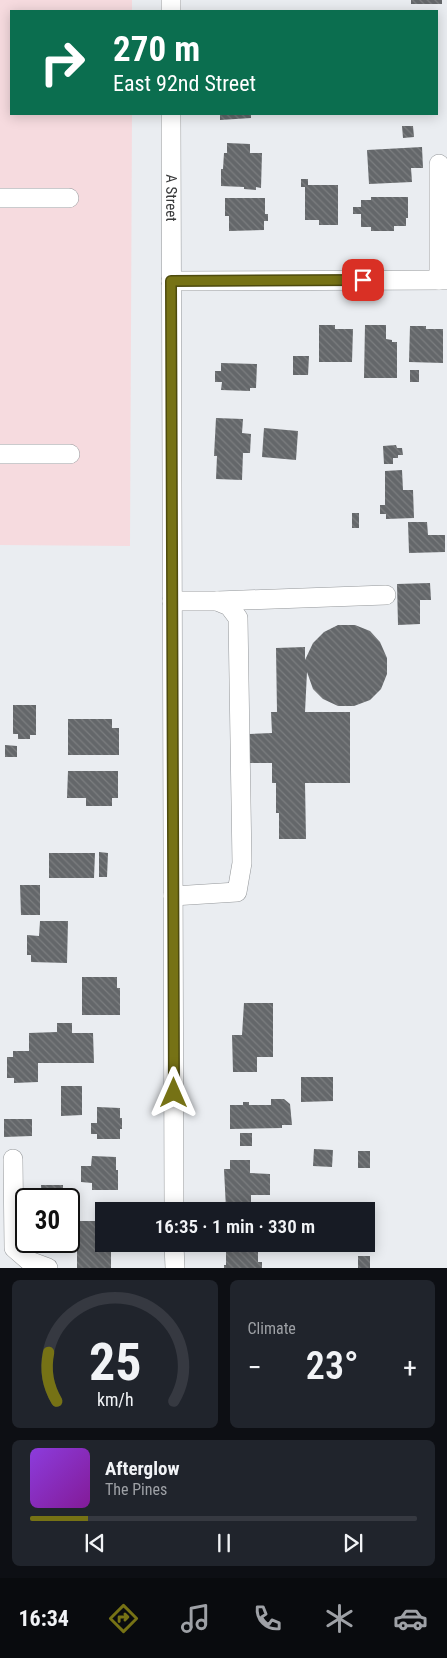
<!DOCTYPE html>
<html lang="en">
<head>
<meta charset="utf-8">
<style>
  :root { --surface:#171b24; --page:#20242c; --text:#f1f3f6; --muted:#9ea1a6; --line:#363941; --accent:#767215 }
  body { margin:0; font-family:"Roboto Condensed",sans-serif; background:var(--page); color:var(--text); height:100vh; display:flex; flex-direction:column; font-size:19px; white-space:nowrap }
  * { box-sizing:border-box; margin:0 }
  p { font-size:16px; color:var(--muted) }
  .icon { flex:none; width:28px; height:28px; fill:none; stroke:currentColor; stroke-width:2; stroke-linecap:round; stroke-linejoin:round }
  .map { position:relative; height:1268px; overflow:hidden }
  .side { display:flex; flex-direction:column; gap:12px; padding:12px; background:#0d0f14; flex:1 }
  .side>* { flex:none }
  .top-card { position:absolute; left:10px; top:10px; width:428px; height:105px; border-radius:0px; box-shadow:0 2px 12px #0003; background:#0b6e4f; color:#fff; overflow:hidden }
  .speed { position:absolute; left:15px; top:1188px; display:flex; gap:10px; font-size:25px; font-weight:700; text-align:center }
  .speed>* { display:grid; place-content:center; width:65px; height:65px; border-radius:50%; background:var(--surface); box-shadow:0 2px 12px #0003; line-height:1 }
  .speed .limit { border:2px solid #111; border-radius:8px; background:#fff; color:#111 }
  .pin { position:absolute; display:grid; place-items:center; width:42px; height:42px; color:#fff; margin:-21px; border-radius:10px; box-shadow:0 2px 8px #0006 }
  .me { position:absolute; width:55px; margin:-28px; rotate:0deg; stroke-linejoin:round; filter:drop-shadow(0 0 4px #0008) }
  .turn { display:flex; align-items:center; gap:18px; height:105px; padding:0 20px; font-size:22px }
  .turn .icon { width:65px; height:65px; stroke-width:2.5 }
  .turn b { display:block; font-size:35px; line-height:42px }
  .big { font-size:38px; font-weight:600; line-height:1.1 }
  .side .card { flex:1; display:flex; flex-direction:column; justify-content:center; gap:8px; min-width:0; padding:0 18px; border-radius:8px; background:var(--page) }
  .side .dial { align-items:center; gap:0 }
  .dial svg { height:130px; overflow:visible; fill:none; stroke:var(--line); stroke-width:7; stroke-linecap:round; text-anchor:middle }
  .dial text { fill:var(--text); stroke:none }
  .song { display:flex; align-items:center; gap:15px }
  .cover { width:60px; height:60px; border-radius:8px; background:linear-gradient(135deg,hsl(270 70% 55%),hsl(290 70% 35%)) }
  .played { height:5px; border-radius:2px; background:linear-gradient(90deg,var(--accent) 15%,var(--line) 15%) }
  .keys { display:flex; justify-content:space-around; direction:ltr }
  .heat { display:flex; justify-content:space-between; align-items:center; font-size:28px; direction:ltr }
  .side .tiles { flex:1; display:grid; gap:12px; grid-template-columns:1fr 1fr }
  .card:last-child { grid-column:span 2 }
  .trip { position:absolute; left:95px; top:1202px; width:280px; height:50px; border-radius:0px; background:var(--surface); box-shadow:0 2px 12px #0003; font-weight:600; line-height:50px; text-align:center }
  .dock { display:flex; height:80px; justify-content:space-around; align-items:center; background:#090b0e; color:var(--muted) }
  .dock .icon { width:35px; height:35px }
  .dock .selected { color:var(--accent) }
  .dock b { font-size:22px; color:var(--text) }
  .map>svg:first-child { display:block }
</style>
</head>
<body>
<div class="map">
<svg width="447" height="1268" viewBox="0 0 447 1268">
  <defs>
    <pattern id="building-back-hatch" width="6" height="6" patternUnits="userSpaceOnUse" patternTransform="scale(1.25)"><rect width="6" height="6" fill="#64676a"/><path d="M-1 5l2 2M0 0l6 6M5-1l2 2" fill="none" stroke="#7c7e80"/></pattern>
  </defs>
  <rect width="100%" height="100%" fill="#eaedf1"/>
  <path fill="#f6dbdf" d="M0 0H132V11H11V114H132L130 546 0 545Z"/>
  <g fill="url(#building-back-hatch)">
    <rect x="411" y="0" width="31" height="4"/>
    <path d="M220 114H251V118L220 120Z"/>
    <path d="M402 126H413L414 137 403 138Z"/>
    <path d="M227 143 250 144V153H262L261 188 256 187V190L244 189V187L221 186V169H223L224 153H227Z"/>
    <path d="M422 147 423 168H411L412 182 369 184 367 150Z"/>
    <path d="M301 179H308V185H338V225H319V220H305V187H301Z"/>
    <path d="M371 197H408V218H406V226H394V231H371V227H361V214H353V207H361V200H371Z"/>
    <path d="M225 198H265V214H268V221H264V230L229 231V216H225Z"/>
    <path d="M319 325H335V329H353L352 362H319Z"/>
    <path d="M365 325H386V339L392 340V342H397V378H364Z"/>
    <path d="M410 326H426V329H443V363L409 362Z"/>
    <path d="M293 356H309L308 375H293Z"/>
    <path d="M221 363 257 364 256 388H250V391L221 390 222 382H215V371H221Z"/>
    <rect x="410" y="370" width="9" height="12"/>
    <path d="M216 418 243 419 242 433 251 434 250 453H243L242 480 216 479 217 456H214Z"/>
    <path d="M264 428 298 431 296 460 262 457Z"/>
    <path d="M396 445 397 448H402L403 455H398V458H393V464H384L383 446Z"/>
    <path d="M402 470 403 490H413L414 518 386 519V514H380V505H385V471Z"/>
    <rect x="352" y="513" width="7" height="15"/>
    <path d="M408 522H427L428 535H445V552L409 553Z"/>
    <path d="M430 583 431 600H420V624L398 625 397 584Z"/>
    <path d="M338 625H355L370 631 380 642 387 658V674L381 689 370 700 354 706H338L323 699 313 689 307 672 305 712H350V783H305L306 839H279V813H276V783H272V763H249V734L272 733 271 712H277L276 648 305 647V660L313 643 324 632Z"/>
    <path d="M13 705H36V735H30V739H18V734H13Z"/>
    <path d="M68 719H112V728H119V755H68Z"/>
    <path d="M5 745 17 746V757H5Z"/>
    <path d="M68 771H118V798H112V806H86V798H67Z"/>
    <path d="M99 852 108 853 107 877H99Z"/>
    <path d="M49 853H95L94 878H49Z"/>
    <path d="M20 885H40V915H21Z"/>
    <path d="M40 921H68L67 963 31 962V955H27V935L39 936Z"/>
    <path d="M82 977H117V988H120V1015H82Z"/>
    <path d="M244 1003H273V1057H257V1072H233L232 1035H242Z"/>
    <path d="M57 1023H72V1033H93L94 1063H38V1082L14 1083V1078H7V1057H13V1051H29V1033L57 1032Z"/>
    <path d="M301 1077H333V1101L301 1102Z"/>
    <path d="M61 1086H82V1115L61 1116Z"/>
    <path d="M271 1099H284L290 1104 292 1125H282V1128L230 1129V1105H243V1102H249V1105H271Z"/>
    <path d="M97 1107 120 1108V1118H122V1129H120V1139H97V1134H91V1123H97Z"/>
    <path d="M4 1119H32V1136L4 1137Z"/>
    <rect x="240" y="1133" width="12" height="13"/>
    <path d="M314 1149 333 1150 332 1167 313 1166Z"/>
    <rect x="358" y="1151" width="12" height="17"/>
    <path d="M92 1156 116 1157V1170H118V1190H92V1183L81 1182V1166H91Z"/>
    <path d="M230 1160H250V1173L270 1174V1195H251V1210L226 1209 224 1169H230Z"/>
    <path d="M41 1185H63V1199H42Z"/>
    <path d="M77 1221H104V1244H111V1268H77Z"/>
    <path d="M243 1244H258V1262H262V1268H224V1265H226V1246H243Z"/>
    <path d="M301 1244H337V1248L301 1247Z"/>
    <rect x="358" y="1256" width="12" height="12"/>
  </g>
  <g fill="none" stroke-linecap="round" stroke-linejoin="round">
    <defs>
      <g id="minor">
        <path d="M171 0V11"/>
        <path id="s1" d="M171 114 174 1211"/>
        <path d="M439 164V280"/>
        <path d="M0 198H69"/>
        <path d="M171 281 447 280"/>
        <path d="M0 454H70"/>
        <path d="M172 601H217L229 606 238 618 242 863 237 892 173 896"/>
        <path d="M217 601 386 595"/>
        <path d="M13 1159 14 1248 29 1261 48 1268"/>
        <path d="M174 1244 175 1268"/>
      </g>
    </defs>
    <use href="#minor" stroke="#94979a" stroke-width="20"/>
    <use href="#minor" stroke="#fff" stroke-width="19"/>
  </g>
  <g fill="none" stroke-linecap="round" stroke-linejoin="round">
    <defs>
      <path id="route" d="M174 1093 171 281 363 280"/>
    </defs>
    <use href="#route" stroke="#4d4a0e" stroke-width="12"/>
    <use href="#route" stroke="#767215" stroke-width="9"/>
  </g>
  <g text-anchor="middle" stroke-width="5" stroke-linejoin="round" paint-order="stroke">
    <g font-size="15" fill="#373839" stroke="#fff">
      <text dy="5" stroke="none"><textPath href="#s1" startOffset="84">A Street</textPath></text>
    </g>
  </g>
</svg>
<div class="speed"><div class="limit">30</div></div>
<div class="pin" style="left:363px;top:280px;background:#d93025"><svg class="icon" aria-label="arrive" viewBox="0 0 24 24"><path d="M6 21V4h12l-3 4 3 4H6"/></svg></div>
<svg class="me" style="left:174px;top:1093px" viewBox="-20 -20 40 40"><path d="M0-17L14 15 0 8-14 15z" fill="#767215" stroke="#fff" stroke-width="4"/></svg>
<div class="trip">16:35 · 1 min · 330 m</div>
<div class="top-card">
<div class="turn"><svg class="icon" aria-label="right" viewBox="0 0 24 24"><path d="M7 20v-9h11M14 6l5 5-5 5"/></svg><div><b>270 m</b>East 92nd Street</div></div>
</div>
</div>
<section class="side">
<div class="tiles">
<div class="card dial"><svg viewBox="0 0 100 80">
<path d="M14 69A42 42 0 1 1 86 69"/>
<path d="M14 69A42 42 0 0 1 9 39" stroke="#767215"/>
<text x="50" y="56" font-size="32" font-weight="700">25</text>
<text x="50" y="72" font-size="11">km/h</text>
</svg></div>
<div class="card"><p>Climate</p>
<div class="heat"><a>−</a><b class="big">23°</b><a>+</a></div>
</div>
<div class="card">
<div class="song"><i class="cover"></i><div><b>Afterglow</b><p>The Pines</p></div></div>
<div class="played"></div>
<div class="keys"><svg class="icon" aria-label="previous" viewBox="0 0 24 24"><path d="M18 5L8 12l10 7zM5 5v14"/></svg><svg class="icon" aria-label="pause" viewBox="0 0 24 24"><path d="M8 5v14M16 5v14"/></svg><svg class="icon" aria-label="next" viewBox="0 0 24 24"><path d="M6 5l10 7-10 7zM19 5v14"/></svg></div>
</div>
</div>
</section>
<nav class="dock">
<b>16:34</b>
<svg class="icon selected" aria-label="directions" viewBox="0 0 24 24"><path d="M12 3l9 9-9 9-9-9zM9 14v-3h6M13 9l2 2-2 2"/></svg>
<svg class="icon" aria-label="music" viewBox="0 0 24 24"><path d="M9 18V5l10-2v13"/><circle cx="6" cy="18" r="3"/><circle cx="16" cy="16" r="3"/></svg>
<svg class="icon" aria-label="phone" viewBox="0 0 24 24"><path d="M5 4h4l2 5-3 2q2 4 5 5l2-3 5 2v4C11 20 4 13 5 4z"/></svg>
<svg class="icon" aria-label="climate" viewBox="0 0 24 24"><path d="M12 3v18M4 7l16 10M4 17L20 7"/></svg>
<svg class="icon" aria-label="car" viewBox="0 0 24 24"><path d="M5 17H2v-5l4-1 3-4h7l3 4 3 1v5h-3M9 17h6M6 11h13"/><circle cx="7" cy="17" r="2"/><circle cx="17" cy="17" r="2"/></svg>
</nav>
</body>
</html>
